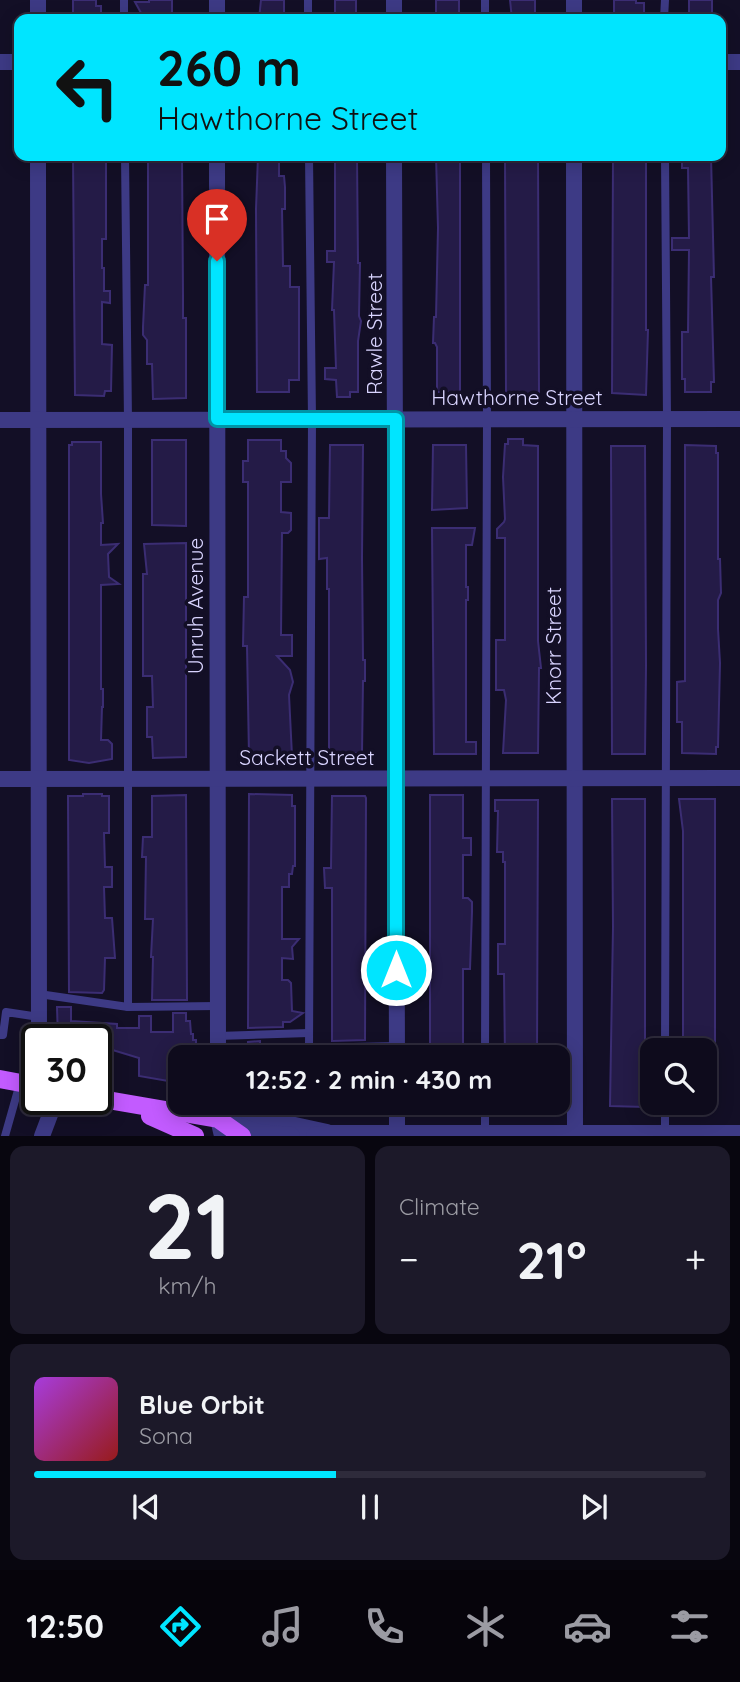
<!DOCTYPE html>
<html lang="en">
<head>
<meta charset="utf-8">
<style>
  :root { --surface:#0e0b1c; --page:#1c1929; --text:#f1f3f6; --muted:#9b9ba3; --line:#2e2b3b; --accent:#00e5ff }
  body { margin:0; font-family:Quicksand,sans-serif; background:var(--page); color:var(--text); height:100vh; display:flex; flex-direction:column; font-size:26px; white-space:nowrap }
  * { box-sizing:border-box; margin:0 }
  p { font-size:23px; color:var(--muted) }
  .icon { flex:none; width:38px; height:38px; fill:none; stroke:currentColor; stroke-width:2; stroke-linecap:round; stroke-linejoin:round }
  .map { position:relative; height:1136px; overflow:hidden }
  .side { display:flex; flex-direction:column; gap:10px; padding:10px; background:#08060f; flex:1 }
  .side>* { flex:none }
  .banner { position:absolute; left:14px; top:14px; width:712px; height:147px; border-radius:14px; box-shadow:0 4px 18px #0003,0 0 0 2px var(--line); background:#00e5ff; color:#111; overflow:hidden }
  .fabs { position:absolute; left:640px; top:1038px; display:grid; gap:14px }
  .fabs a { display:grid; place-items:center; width:77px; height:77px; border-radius:14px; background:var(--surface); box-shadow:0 4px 18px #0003,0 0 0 2px var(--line); font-size:35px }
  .speed { position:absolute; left:21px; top:1024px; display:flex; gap:14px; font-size:35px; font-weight:700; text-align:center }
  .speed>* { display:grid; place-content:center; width:91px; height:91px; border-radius:50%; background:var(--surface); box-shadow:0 4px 18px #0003,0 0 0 2px var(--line); line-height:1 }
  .speed .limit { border:4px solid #111; border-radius:10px; background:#fff; color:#111 }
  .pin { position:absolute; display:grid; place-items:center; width:60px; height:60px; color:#fff; margin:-72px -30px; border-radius:50% 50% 50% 0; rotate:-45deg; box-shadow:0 0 7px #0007 }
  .pin .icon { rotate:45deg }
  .me { position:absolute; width:77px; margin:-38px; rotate:0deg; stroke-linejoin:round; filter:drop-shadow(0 0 5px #0008) }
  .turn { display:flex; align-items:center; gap:24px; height:147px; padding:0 28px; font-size:32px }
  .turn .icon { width:91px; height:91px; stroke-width:2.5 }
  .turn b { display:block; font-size:49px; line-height:60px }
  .big { font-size:52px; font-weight:700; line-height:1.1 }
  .side .card { flex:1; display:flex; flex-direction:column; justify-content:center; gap:10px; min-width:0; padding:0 24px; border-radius:14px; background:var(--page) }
  .side .dial { align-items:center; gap:0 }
  .dial b { font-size:91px; line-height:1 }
  .song { display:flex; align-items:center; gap:21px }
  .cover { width:84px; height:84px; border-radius:10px; background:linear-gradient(135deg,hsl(280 70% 55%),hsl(0 70% 35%)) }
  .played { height:7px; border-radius:4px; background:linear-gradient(90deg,var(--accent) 45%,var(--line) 45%) }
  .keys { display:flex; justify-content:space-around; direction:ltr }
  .heat { display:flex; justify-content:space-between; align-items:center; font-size:38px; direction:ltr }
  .side .tiles { flex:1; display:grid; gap:10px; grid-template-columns:1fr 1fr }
  .card:last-child { grid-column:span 2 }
  .trip { position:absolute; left:168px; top:1045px; width:402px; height:70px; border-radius:14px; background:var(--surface); box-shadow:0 4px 18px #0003,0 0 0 2px var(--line); font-weight:700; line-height:70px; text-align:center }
  .tab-bar { display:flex; height:112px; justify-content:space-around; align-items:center; background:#06040b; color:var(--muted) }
  .tab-bar .icon { width:49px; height:49px }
  .tab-bar .on { color:var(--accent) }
  .tab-bar b { font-size:32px; color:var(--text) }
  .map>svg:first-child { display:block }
</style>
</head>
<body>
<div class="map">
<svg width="740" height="1136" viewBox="0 0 740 1136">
  <rect width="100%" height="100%" fill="#130f26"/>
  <g fill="#241b47" stroke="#3b2d73" stroke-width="2">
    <path d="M73 0H96V6H101V19H73Z"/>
    <path d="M149 0H172V19H149V13H141L135 2H149Z"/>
    <path d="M261 0H284V19H259Z"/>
    <rect x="335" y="0" width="21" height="19"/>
    <path d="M436 0H459V19L436 18Z"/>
    <path d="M510 0H535V19H512Z"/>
    <path d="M614 0H636V3H644V14H636V19H614Z"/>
    <rect x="689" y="0" width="23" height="19"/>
    <path d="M73 156H106V239H102V268H104V291H110V303L102 302V344L112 345 111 391H105L104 396 75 395Z"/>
    <path d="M148 156H180L182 158 183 295V318H186V398L153 399 152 364H147V340L143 335V327L145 285H148Z"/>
    <path d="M258 156H279V176H284L285 187V209H282L283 266H290V287H299V380H289V392H257L256 209Z"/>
    <path d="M335 156H357L358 263H360L359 316 361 321 358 341V392H350V397H337L336 380 325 379V368H336L334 310H332L334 262H327V251H335Z"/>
    <path d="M436 156H460V392H437V347L435 343H433L434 317H436L438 228Z"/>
    <path d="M505 156H538L539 394H506Z"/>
    <path d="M613 156H646V330H648L646 395 612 393Z"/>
    <path d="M682 156H711L714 277H711L714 382H711V392H685V379H682V332H688L689 250H672V238H689L688 168H682Z"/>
    <path d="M508 439H523V445L538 446V641L541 668H539L538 753H503L506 700 504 690H496V640H505V538H497V529L504 522 505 519 503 477 505 444H508Z"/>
    <path d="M152 440H186V526L152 525Z"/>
    <path d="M248 440H281V451H286V458L291 463V482H281V512L291 513V530L288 533H282L281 635H292V656H277L290 670 293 682 289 695 292 756 281 758 249 756 247 646H243L244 597H248V482H243V461H248Z"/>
    <path d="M72 442H101V494L103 523H101V545L118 544 108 554 109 577 119 584 101 585V689H103V707H102L101 740H108L112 744V759L89 763 69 760V445H72Z"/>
    <path d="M330 445H363L362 558 363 660H365V681H363L362 753H329V589H327V558L319 559V518H329Z"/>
    <path d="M433 445H466L467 508 432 510Z"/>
    <path d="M685 445 716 446V453H718V559H720L721 593 718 600V629L720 663 718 747H716V754L682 753V722H677V682L685 681Z"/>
    <path d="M611 446H645L646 666 645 754H612Z"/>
    <path d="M432 528H475L472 545H466V587H468V600H466V742H476V754H434Z"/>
    <path d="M186 543V757L153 758 152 737H147V707H153L152 676H143V574H147L144 544Z"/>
    <path d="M83 794H102V796H109V833H104L105 867H112V887H104L105 918H112L115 958H105L104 990 102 993 69 992 68 796H83Z"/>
    <path d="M249 794 292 795V806H295V866H293L292 874H289V887H282V939H299L292 947 293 959 282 958V980H288L291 983 292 1011 303 1013 290 1022H283V1027L248 1028Z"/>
    <path d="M186 795 187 1000H152L153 957H151L153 919H145L146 857H142L143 837H152V796Z"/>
    <path d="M430 795H463V838H471V855H463V898H468L472 902V912L470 969H463V1057H430Z"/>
    <path d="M332 796H365L366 798 365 1040 332 1041V888H325L324 868H331Z"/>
    <path d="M612 799H645V1063L648 1089H645V1107L610 1106 613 927Z"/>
    <path d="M679 799H715V1050H683V831Z"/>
    <path d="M495 800H538L537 1057H505L504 974H498V944H505V862H503V852H497L498 811H495Z"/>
    <path d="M57 1007H71V1021L117 1024V1028H139V1016H151V1032H173V1013H186V1021H190L191 1034H193V1040H196V1057H180V1083L139 1076V1058L96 1045V1040H58Z"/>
    <path d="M260 1041V1057H240V1045H248V1042Z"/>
  </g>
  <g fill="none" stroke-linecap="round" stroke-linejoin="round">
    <g stroke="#3d3a85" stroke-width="8">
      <path d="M485 0V19"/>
      <path d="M124 19V0"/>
      <path d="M308 19V0"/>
      <path d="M664 19 665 0"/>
      <path d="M125 156 128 420V1007"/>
      <path d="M309 156 312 419 309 1048 397 1046"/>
      <path d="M665 156 667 419 665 1050"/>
      <path d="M39 994 128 1007 218 1006"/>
      <path d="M0 1035H3L6 1012 39 1017"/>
      <path d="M218 1036 309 1033"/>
      <path d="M485 1057 487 419 486 156"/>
      <path d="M485 1134V1102"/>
      <path d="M665 1135V1102"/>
      <path d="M5 1136 20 1083"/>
    </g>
    <g stroke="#3d3a85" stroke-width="16">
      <path d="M38 0V19"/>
      <path d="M217 0V19"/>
      <path d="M574 0V19"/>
      <path d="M394 19V0"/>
      <path d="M0 62H19"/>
      <path d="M721 62H740"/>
      <path d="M38 156 39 1040"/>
      <path d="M217 156 218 1057"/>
      <path d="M394 156 397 1057"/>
      <path d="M574 156 575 1136"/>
      <path d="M0 420 740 419"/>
      <path d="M0 779 740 778"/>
      <path d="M218 1102V1119L222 1136"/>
      <path d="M397 1102V1134"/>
      <path d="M42 1136 56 1099"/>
    </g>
    <g stroke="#3d3a85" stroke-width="18">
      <path d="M218 1119 248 1116 327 1133"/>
      <path d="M228 1123 259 1133 291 1136"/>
      <path d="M315 1136 330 1134H740"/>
    </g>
    <g stroke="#c25bff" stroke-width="18">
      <path d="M0 1079 37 1086"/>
      <path d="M96 1098 218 1119 242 1136"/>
      <path d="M150 1116 195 1136"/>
    </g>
  </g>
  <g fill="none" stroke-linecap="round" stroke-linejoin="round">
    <defs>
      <path id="route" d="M217 261V419H396V970"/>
    </defs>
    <use href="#route" stroke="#0095a6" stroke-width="18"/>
    <use href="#route" stroke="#00e5ff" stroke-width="12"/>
  </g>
  <g text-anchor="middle" stroke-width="7" stroke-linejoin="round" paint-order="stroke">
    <g font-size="21" fill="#d9d4ff" stroke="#130f26">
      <text transform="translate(375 334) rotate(-90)" y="7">Rawle Street</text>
      <text x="517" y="405">Hawthorne Street</text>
      <text transform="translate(196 606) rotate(-90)" y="7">Unruh Avenue</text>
      <text transform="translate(554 646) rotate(-90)" y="7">Knorr Street</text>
      <text x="307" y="765">Sackett Street</text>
    </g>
  </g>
</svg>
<div class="fabs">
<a><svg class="icon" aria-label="search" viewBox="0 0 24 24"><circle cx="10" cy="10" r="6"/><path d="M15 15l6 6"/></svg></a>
</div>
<div class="speed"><div class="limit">30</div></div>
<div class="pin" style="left:217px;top:261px;background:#d93025"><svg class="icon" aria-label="arrive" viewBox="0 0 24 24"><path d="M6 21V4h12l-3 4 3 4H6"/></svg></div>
<svg class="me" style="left:396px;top:970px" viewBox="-20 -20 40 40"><circle r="17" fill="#00e5ff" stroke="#fff" stroke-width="3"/><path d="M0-11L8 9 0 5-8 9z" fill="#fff"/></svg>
<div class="trip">12:52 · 2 min · 430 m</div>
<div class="banner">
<div class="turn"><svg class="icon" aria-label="left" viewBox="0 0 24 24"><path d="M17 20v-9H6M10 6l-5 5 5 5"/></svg><div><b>260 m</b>Hawthorne Street</div></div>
</div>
</div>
<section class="side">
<div class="tiles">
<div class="card dial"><b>21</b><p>km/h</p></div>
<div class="card"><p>Climate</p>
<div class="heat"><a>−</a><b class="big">21°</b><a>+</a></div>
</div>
<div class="card">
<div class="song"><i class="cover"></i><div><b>Blue Orbit</b><p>Sona</p></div></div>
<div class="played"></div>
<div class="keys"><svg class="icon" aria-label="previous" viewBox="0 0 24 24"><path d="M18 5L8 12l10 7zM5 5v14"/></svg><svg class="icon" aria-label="pause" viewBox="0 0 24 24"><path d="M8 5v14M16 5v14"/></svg><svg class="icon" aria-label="next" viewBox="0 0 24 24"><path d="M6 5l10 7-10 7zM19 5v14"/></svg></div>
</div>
</div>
</section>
<nav class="tab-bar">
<b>12:50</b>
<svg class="icon on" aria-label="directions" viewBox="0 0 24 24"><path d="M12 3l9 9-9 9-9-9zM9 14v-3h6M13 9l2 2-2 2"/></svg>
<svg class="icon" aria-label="music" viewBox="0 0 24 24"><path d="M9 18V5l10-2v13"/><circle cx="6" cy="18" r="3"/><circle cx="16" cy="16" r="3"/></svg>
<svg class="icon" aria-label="phone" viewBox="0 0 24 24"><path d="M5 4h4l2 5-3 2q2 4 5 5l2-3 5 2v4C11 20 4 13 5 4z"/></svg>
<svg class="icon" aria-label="climate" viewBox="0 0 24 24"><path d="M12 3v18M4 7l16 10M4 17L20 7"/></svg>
<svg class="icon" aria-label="car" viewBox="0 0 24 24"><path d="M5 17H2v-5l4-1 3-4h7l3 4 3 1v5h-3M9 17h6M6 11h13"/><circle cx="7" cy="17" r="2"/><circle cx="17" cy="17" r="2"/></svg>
<svg class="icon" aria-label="filters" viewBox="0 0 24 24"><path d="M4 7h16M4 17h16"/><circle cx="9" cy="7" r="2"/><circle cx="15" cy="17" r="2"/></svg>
</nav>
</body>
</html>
